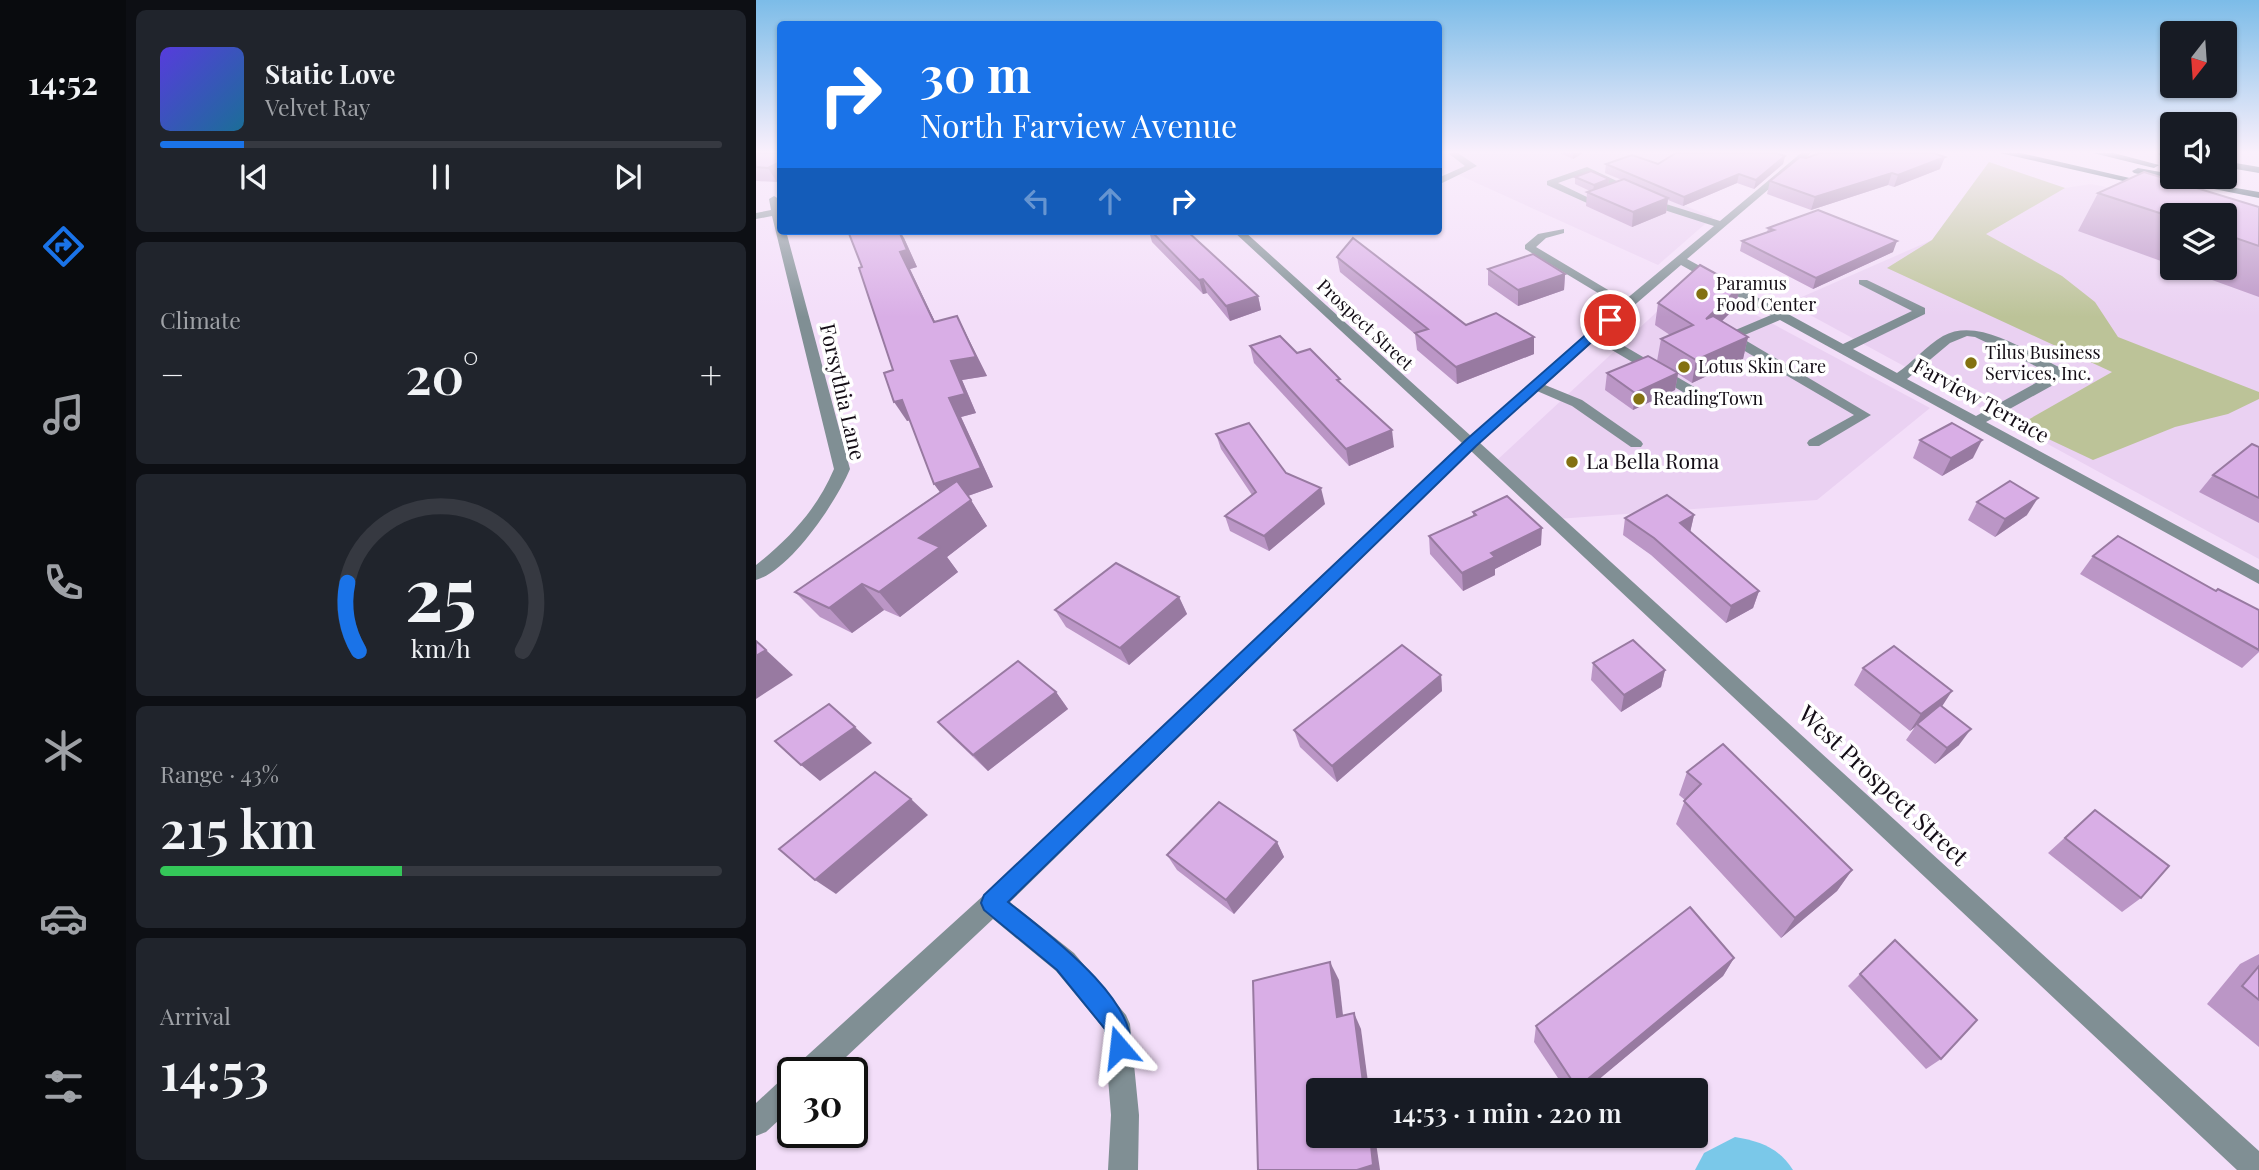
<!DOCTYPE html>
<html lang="en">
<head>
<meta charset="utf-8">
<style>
  :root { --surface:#171b24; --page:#20242c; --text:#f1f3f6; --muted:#9ea1a6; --line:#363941; --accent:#1a73e8 }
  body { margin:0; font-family:"Playfair Display",serif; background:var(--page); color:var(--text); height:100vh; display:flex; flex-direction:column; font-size:26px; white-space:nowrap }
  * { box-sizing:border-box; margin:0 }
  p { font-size:23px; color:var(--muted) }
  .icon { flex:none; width:38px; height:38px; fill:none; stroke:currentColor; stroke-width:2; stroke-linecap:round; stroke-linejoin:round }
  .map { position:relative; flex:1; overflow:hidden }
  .sheet { display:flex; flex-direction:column; gap:10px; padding:10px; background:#0d0f14; width:630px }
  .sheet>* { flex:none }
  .guide { position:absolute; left:21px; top:21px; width:665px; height:214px; border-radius:7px; box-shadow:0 2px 5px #0004; background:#1a73e8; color:#fff; overflow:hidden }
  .needle { width:46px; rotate:197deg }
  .buttons { position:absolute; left:1404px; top:21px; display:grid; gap:14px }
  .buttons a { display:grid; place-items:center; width:77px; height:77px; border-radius:7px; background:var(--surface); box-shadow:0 2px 5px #0004; font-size:35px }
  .speed { position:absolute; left:21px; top:1057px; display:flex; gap:14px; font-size:35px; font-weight:700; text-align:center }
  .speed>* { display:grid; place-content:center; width:91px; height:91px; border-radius:50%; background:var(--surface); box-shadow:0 2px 5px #0004; line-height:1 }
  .speed .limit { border:4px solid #111; border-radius:10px; background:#fff; color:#111 }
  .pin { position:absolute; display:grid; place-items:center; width:60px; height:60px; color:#fff; margin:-30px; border:4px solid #fff; border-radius:50%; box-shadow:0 2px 7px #0007 }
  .me { position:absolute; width:77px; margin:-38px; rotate:343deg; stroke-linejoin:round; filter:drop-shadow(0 0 5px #0008) }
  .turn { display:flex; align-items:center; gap:24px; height:147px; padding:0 28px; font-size:32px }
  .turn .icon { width:91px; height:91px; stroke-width:2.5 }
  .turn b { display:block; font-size:49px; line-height:60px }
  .lanes { display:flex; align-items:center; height:66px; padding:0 28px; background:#0003; justify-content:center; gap:35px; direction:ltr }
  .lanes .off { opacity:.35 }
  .big { font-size:52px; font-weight:600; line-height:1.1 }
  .sheet .tile { flex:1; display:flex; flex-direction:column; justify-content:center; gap:10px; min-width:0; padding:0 24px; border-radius:10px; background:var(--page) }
  .sheet .dial { align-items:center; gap:0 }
  .dial svg { height:182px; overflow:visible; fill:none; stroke:var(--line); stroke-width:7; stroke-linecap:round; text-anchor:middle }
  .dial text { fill:var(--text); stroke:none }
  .song { display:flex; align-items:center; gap:21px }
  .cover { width:84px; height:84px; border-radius:10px; background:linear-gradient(135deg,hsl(250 70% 55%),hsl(200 70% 35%)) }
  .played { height:7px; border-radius:4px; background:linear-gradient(90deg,var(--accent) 15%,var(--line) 15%) }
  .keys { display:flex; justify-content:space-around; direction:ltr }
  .heat { display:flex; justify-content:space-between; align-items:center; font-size:38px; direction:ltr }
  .charge { height:10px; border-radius:5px; background:linear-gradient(90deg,#34c759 43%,var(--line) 0) }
  .trip { position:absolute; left:550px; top:1078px; width:402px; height:70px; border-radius:7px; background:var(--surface); box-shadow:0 2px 5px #0004; font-weight:600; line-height:70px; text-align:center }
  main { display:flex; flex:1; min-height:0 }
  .dock { display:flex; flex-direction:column; width:126px; justify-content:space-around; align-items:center; background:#090b0e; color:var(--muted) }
  .dock .icon { width:49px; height:49px }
  .dock .current { color:var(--accent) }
  .dock b { font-size:32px; color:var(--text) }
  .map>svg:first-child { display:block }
</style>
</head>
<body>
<main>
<nav class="dock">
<b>14:52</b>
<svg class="icon current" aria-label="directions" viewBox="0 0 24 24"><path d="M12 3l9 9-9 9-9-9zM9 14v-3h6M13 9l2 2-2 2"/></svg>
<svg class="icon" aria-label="music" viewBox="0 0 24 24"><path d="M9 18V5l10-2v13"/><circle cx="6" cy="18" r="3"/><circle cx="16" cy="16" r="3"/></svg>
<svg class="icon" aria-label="phone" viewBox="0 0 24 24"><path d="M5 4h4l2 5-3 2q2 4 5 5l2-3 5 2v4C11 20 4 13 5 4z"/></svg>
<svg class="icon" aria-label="climate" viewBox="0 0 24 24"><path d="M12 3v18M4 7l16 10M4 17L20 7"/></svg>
<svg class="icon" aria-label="car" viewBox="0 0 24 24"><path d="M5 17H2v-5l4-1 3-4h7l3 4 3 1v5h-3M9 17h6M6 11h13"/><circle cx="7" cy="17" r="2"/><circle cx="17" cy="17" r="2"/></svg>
<svg class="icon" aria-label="filters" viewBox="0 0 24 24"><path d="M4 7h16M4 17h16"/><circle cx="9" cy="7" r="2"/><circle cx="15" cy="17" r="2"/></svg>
</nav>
<section class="sheet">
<div class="tile">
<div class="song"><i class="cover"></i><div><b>Static Love</b><p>Velvet Ray</p></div></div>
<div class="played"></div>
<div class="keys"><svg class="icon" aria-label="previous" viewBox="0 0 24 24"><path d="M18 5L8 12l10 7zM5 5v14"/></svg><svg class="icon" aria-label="pause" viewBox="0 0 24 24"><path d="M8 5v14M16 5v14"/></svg><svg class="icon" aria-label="next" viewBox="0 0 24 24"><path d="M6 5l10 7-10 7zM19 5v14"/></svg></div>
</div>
<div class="tile"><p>Climate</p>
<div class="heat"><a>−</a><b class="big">20°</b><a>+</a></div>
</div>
<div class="tile dial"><svg viewBox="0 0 100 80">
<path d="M14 69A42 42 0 1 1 86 69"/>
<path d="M14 69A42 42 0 0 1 9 39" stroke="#1a73e8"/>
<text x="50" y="56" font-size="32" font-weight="700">25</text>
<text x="50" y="72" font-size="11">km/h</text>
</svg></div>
<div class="tile"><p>Range · 43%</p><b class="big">215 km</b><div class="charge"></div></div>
<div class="tile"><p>Arrival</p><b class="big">14:53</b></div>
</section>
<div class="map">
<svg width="1503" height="1170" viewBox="0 0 1503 1170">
  <rect width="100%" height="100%" fill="#f3def9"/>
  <g fill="#ead1f2">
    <path d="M683 153H926L877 185 957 217 902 265 683 166Z"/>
    <path d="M1233 162 1309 188 1335 184 1408 199 1416 215V268H1468L1503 230V559L1032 303 1176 240Z"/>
    <path d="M932 283 942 284 1174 408 1061 500 801 519 739 462Z"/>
  </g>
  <path fill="#bcc398" d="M1233 162 1309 188 1230 234 1306 276 1339 302 1362 337 1503 392V399L1472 414 1419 427 1337 460 1263 425 1356 372 1131 268 1176 240Z"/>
  <path fill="#7ac8e9" d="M979 1137C1004 1141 1023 1148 1037 1170H939L948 1153Z"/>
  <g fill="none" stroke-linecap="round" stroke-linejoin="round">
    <g fill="#808f94" fill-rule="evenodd">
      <path d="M692 153H702L721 166 682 185V178L709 166Z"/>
      <path d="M1045 153H1055L931 259 1087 344 1156 311 1103 284V280H1111L1169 308V314L1097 349 1141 373C1157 362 1170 346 1187 336 1223 316 1273 353 1307 369L1310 376 1308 379 1230 422 1503 570V584L1024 320 984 337 1115 415 1063 446H1053L1051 443 1053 440 1098 415 970 340V334L1015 315 925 265 846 333 952 395V401H942L839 340 789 385 826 400 885 441 887 444 885 447H875L816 406 781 391 724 443 1503 1151V1170H1481L715 451 254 902 318 953 370 1015 374 1024 383 1115 382 1170H352L355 1115 348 1029 300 971 237 919 73 1073H39L43 1063 228 895 706 443 477 231H488L715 436 862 305 769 249V245L782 234 808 229V233L790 238 780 247 869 300 958 226 902 208 830 173 802 183 831 197 851 190 856 193 854 195 831 203 791 185V181L831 167 910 204 964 221ZM1211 336 1219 337 1296 374 1220 416 1151 379 1194 343Z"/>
      <path d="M18 196 23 199 24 231H30L94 469C80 502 35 570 0 580V565C34 538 61 509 78 469L16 216 0 219V213L15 210 13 199Z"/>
      <path d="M37 1074V1107L10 1132 0 1136V1103L27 1078Z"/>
    </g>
    <g fill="#0e313a" fill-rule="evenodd">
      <path d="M1244 153H1265L1404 185 1398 188Z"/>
      <path d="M1337 153H1358L1403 165 1398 168Z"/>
      <path d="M1402 153H1416V157L1403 155Z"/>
      <path d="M1468 161 1503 167V173L1468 167Z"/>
      <path d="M1382 168 1416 174V177L1503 192V198L1378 173 1376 171Z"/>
    </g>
  </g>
  <g fill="#bb96c6">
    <path d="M0 153H24L21 182 0 181Z"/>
    <path d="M804 153H827L817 159Z"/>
    <path d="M1029 156 1027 164 998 189 981 183 927 206 912 200 910 213 876 227 830 206 831 192 834 191 819 184V177L853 179 852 185 866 180 849 173 850 164H902Z"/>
    <path d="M1050 158 1184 169 1138 187 1132 185 1055 210 1011 194 1014 181Z"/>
    <path d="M1342 193 1503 207V297L1423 268H1468V215H1416V265L1322 231Z"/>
    <path d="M1012 228 1137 252 1057 289 984 251 986 241 1011 232Z"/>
    <path d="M393 231H431L502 296 505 310 474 321 451 293 447 294 396 242Z"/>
    <path d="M148 238 161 267 154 269 179 322 201 316 231 376 206 380 220 413 205 417 237 487 212 496 231 526 191 557 202 572 144 617 128 610 96 633 64 617 39 592 184 492 178 484 154 420 151 421 137 370 106 267Z"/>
    <path d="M581 257 710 325 778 337V354L701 384 661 350 659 334 584 272Z"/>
    <path d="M732 269 809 274 808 290 762 306 732 285Z"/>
    <path d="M984 287 979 308 966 321 992 337 987 359 936 383 922 374 919 390 877 410 849 390 851 373 918 371 901 361 905 339 914 335 899 325 902 303Z"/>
    <path d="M494 346 541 353 585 384 638 447 593 466 498 363Z"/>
    <path d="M460 434 569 504 513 551 474 531 469 516 496 495 465 449Z"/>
    <path d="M1164 440 1217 458 1186 476 1157 458Z"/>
    <path d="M1503 447V523L1443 492 1457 475Z"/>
    <path d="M1221 502 1271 515 1239 537 1212 520Z"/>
    <path d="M717 512 785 545 739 569V575L707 591 674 554 673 536 717 516Z"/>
    <path d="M938 515 934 532 1003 591 997 608 970 623 895 555 867 535 869 518Z"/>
    <path d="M1337 556 1503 610V652L1486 668 1324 574Z"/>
    <path d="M423 597 431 614 373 665 310 627 299 610Z"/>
    <path d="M837 663 909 670 905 687 865 712 835 680Z"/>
    <path d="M1107 668 1186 706 1203 745 1179 764 1150 740 1159 727 1154 731 1098 685Z"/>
    <path d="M685 675 686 691 581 782 544 747 538 730Z"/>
    <path d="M300 692 312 709 232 771 197 738 182 722Z"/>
    <path d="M931 772 1096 870 1081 891 1025 938 920 824 929 800 923 795Z"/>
    <path d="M1339 810 1385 898 1366 912 1292 853Z"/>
    <path d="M521 842 528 857 478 914 421 870 411 855Z"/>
    <path d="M1503 954V1047L1451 1004 1484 964Z"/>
    <path d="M978 958 967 976 830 1090H810L778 1042 780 1026Z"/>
    <path d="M1104 974 1185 1059 1170 1069 1092 986Z"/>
  </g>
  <g fill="#987aa1">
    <path d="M817 153H827L817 159Z"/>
    <path d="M1029 156 1027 164 998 189 1000 180Z"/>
    <path d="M1189 157 1184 169 1138 187 1142 175Z"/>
    <path d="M24 162V180L21 182 12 168Z"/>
    <path d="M1136 173 1132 185 1055 210 1059 197Z"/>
    <path d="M983 174 981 183 927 206 928 197Z"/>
    <path d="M853 179 852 187 837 192 838 185Z"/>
    <path d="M912 198 910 213 876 227 877 212Z"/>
    <path d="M143 231H144L148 238 161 267 154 269 188 341 178 322 144 252Z"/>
    <path d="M1141 241 1137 252 1057 289 1060 278Z"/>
    <path d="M809 274 808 290 762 306V290Z"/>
    <path d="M447 279 451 293 447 294 443 280Z"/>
    <path d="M984 287 979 308 946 341 950 319Z"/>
    <path d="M502 296 505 310 474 321 470 306Z"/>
    <path d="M201 316 231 376 206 380 220 413 205 417 237 487 192 503 178 484 193 398 195 361Z"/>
    <path d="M778 337V354L701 384 700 367Z"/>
    <path d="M992 337 987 359 936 383 940 360Z"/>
    <path d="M922 373 919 390 877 410 879 393Z"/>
    <path d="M146 400 158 419 151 421 138 402Z"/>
    <path d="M636 430 638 447 593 466 590 449Z"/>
    <path d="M1226 440 1217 458 1186 476 1195 458Z"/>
    <path d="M565 488 569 504 513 551 508 536Z"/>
    <path d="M1282 498 1271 515 1239 537 1249 519Z"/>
    <path d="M215 500 231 526 191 557 202 572 144 617 123 592 163 538Z"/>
    <path d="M938 515 934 533 924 523Z"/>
    <path d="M786 528 785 545 739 569V575L707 591 706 573 735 553Z"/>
    <path d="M106 584 128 610 96 633 73 608Z"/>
    <path d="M1003 591 997 608 970 623 975 606Z"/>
    <path d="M423 597 431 614 373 665 364 648Z"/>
    <path d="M10 650 37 675 0 699V656Z"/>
    <path d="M909 670 905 687 865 712 868 695Z"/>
    <path d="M685 675 686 691 581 782 576 766Z"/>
    <path d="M1196 691 1185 708 1161 724 1159 727 1154 731 1165 714Z"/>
    <path d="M300 692 312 709 232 771 217 755Z"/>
    <path d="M99 727 116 743 64 781 45 765Z"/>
    <path d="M1215 729 1203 745 1179 764 1191 748Z"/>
    <path d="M155 799 172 815 80 894 59 880Z"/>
    <path d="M521 842 528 857 478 914 470 900Z"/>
    <path d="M1096 870 1081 891 1025 938 1039 918Z"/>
    <path d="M978 958 967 976 830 1090H820L821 1088Z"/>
    <path d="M574 962 583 980 589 1033 581 1017Z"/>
    <path d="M598 1013 605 1029 613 1090H608Z"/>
    <path d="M614 1136H619L624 1170H601Z"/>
  </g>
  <g fill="#d9aee6" stroke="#987aa1" stroke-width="2">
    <path d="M0 153H24V162L12 168 0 167Z"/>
    <path d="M920 153H1021L1029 156 1000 180 983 174 928 197 850 164 876 155 902 164Z"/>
    <path d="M1064 153H1178L1189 157 1142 175 1136 173 1059 197 1014 181 1044 157 1050 158Z"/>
    <path d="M835 171 853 179 838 185 819 177Z"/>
    <path d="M1388 172 1503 207V246L1468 234V215H1416V217L1342 193Z"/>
    <path d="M868 179 912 198 877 212 831 192Z"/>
    <path d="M1062 210 1141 241 1060 278 986 241 1018 230 1012 228Z"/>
    <path d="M92 231H143L151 250 144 252 178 322 201 316 220 357 195 361 209 394 193 398 225 468 178 484 146 400 138 402 128 373 137 370 103 268 106 267Z"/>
    <path d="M395 231H431L502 296 470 306 447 279 443 280Z"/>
    <path d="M597 238 710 325 740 313 778 337 700 367 659 333 672 329 581 257Z"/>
    <path d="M777 254 809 274 762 290 732 269Z"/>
    <path d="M944 265 984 287 950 319 957 316 992 337 940 360 905 339 937 325 902 303Z"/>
    <path d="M524 336 541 353 554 349 584 379 581 380 636 430 590 449 494 346Z"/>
    <path d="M892 356 922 373 879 393 851 373Z"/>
    <path d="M493 423 530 473 565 488 508 536 469 516 500 492 460 434Z"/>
    <path d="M1196 423 1226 440 1195 458 1164 440Z"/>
    <path d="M1496 444 1503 447V498L1457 475Z"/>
    <path d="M201 481 215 500 163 538 184 547 123 592 106 584 73 608 39 592Z"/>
    <path d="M1254 481 1282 498 1249 519 1221 502Z"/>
    <path d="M911 495 938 515 924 523 1003 591 975 606 898 538 869 518Z"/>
    <path d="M751 496 786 528 735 553 739 557 706 573 673 536 720 515 717 512Z"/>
    <path d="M1362 536 1460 591 1462 589 1503 610V650L1337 556Z"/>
    <path d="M360 563 423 597 364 648 299 610Z"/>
    <path d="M877 640 909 670 868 695 837 663Z"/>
    <path d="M0 641 10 650 0 656Z"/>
    <path d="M646 645 685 675 576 766 538 730Z"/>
    <path d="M1138 646 1196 691 1165 714 1107 668Z"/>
    <path d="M262 661 300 692 217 755 182 722Z"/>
    <path d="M73 704 99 727 45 765 19 741Z"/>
    <path d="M1184 705 1215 729 1191 748 1161 724Z"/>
    <path d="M967 744 1096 870 1039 918 928 801 945 784 931 772Z"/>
    <path d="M119 772 155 799 59 880 23 849Z"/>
    <path d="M463 802 521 842 470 900 411 855Z"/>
    <path d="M1339 810 1413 866 1385 898 1309 838Z"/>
    <path d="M934 907 978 958 821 1088 780 1026Z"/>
    <path d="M1139 940 1221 1020 1185 1059 1104 974Z"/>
    <path d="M574 962 581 1017 598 1013 608 1090H562V1136H614L617 1165 601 1170H502L497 981Z"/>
    <path d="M1503 966V1000L1486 986Z"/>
  </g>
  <linearGradient id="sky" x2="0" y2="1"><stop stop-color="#7cbce8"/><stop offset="0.48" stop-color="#faf0fc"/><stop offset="1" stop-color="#faf0fc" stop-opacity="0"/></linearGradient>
  <rect width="1503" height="317" fill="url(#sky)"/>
  <path fill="#1a73e8" stroke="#114b97" stroke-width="2" d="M850 317 860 320 720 446 252 902C286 929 392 1006 372 1056L363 1059 354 1056 349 1029 301 970 228 910 225 903 228 895 710 440Z"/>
  <g fill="#837111" stroke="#fff" stroke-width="2.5">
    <circle cx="946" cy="294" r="7"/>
    <circle cx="1215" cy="363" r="7"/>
    <circle cx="928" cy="367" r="7"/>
    <circle cx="883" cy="399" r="7"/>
    <circle cx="816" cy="462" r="7"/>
  </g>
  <g text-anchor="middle" stroke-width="7" stroke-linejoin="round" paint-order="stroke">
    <g font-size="18" fill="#140d16" stroke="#fff" text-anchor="start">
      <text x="960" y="290">Paramus<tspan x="960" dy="21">Food Center</tspan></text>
      <text x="1229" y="359">Tilus Business<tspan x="1229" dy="21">Services, Inc.</tspan></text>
      <text x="942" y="373">Lotus Skin Care</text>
      <text x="897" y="405">ReadingTown</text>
    </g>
    <g font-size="18" fill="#140d16" stroke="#fff">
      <text transform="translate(609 325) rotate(43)" y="6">Prospect Street</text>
    </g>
    <g font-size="21" fill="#140d16" stroke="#fff">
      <text transform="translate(86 392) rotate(77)" y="7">Forsythia Lane</text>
      <text transform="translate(1225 401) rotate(29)" y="7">Farview Terrace</text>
    </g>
    <g font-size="21" fill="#140d16" stroke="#fff" text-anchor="start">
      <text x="830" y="469">La Bella Roma</text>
    </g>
    <g font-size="24" fill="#140d16" stroke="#fff">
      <text transform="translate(1127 786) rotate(43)" y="8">West Prospect Street</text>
    </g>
  </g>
</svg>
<div class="buttons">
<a><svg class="needle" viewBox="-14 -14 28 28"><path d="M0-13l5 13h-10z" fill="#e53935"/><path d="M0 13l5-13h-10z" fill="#9ea1a6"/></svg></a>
<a><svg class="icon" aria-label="sound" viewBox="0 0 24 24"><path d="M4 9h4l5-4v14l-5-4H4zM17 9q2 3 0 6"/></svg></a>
<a><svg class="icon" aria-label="layers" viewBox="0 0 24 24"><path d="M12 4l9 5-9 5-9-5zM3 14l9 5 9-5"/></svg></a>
</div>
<div class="speed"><div class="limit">30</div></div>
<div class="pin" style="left:854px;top:320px;background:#d93025"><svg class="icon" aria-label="arrive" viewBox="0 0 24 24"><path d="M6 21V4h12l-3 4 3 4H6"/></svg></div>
<svg class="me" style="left:363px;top:1047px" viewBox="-20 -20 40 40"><path d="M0-17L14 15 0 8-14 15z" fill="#1a73e8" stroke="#fff" stroke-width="4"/></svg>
<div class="trip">14:53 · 1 min · 220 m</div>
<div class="guide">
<div class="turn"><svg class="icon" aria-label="right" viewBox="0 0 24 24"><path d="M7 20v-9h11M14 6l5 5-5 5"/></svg><div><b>30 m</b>North Farview Avenue</div></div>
<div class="lanes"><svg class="icon off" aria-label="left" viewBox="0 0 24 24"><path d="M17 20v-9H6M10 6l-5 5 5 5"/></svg><svg class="icon off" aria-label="ahead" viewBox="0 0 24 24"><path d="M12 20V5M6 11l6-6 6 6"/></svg><svg class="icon" aria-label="right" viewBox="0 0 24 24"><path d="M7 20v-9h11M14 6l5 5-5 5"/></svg></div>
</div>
</div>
</main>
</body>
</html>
